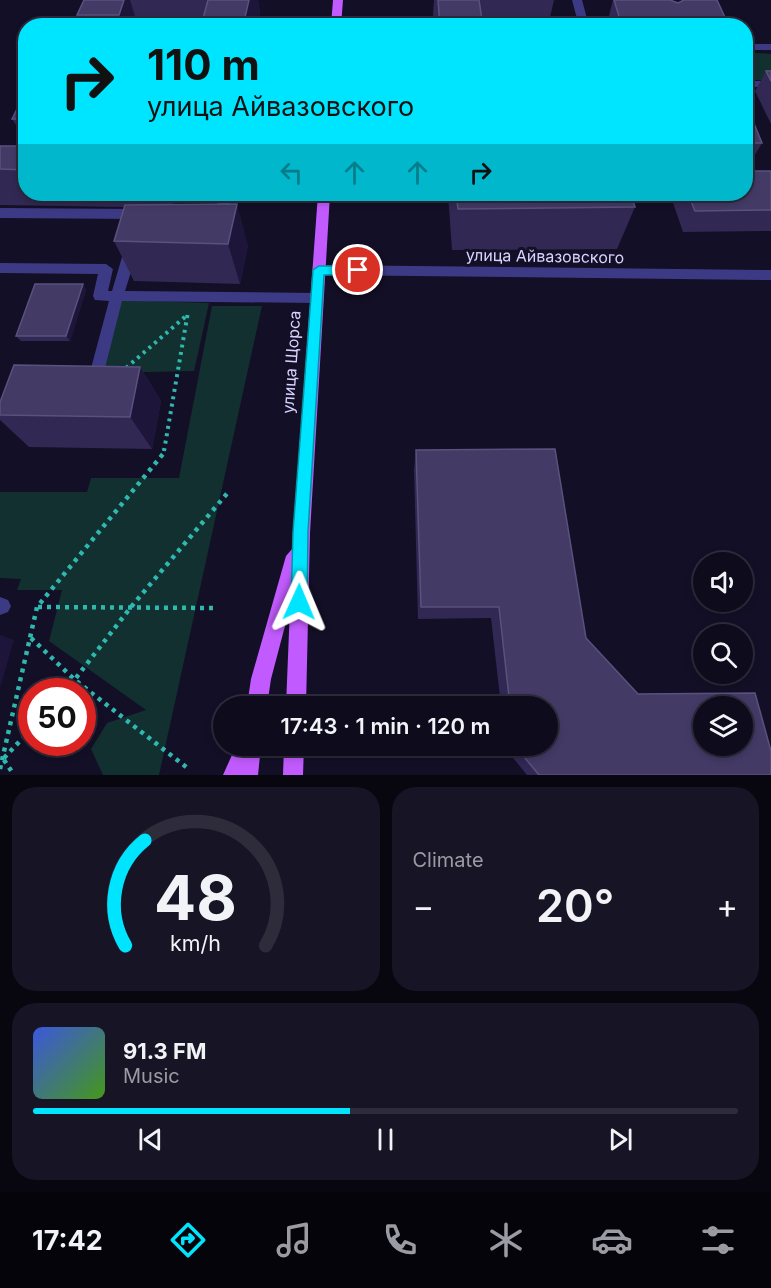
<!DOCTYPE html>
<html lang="en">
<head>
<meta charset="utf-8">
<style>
  :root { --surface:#0e0b1c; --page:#171425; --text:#f1f3f6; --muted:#9b9ba3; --line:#2e2b3b; --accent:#00e5ff }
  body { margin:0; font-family:Inter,sans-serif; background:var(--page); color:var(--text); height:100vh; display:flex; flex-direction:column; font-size:22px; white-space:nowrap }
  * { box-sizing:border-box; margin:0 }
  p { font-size:20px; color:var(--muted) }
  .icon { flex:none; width:33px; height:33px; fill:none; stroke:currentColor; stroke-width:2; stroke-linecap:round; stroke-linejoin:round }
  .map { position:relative; height:775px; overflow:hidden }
  .drawer { display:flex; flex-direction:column; gap:12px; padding:12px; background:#08060f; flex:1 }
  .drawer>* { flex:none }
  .top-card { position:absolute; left:18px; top:18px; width:735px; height:183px; border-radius:24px; box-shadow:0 3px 9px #0003,0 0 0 2px var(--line); background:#00e5ff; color:#111; overflow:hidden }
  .fabs { position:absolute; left:693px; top:552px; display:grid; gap:12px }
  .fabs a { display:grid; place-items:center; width:60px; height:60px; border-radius:50%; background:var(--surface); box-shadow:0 3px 9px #0003,0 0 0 2px var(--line); font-size:30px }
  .speed { position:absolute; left:18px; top:678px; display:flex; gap:12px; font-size:30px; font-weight:700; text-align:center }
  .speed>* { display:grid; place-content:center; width:78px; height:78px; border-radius:50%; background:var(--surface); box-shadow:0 3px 9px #0003,0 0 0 2px var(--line); line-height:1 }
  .speed .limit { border:9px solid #d22; background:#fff; color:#111 }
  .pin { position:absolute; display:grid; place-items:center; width:51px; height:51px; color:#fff; margin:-26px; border:3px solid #fff; border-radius:50%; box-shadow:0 2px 6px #0007 }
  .me { position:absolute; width:66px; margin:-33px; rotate:1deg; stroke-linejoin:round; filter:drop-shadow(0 0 4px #0008) }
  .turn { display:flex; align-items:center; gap:21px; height:126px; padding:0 30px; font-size:27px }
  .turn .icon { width:78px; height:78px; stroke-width:2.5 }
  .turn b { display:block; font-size:42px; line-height:51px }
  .lanes { display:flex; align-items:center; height:57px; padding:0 30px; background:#0003; justify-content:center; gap:30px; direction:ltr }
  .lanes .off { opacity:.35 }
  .big { font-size:45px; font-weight:600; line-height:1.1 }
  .drawer .widget { flex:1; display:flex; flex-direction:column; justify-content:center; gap:9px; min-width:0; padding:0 21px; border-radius:24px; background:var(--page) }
  .drawer .dial { align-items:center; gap:0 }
  .dial svg { height:156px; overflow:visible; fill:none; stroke:var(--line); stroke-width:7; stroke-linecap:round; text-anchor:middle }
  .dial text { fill:var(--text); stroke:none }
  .song { display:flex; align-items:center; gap:18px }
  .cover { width:72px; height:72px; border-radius:9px; background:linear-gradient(135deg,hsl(230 70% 55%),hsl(100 70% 35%)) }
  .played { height:6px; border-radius:3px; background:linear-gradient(90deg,var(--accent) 45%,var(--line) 45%) }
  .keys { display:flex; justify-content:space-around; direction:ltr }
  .heat { display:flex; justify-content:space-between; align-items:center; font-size:33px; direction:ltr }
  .drawer .tiles { flex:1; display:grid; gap:12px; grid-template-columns:1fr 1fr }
  .widget:last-child { grid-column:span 2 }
  .trip { position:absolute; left:213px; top:696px; width:345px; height:60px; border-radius:30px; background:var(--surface); box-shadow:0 3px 9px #0003,0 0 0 2px var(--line); font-weight:600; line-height:60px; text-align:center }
  .tab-bar { display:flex; height:96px; justify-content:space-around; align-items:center; background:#06040b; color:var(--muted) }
  .tab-bar .icon { width:42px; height:42px }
  .tab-bar .on { color:var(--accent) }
  .tab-bar b { font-size:27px; color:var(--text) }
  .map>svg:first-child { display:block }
</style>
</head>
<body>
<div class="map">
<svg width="771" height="775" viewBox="0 0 771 775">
  <rect width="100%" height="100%" fill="#130f26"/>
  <g fill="#12302f">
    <path d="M746 52 771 54V80H746Z"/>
    <path d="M120 300 209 303 194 371 102 373Z"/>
    <path d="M212 306H262L159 775H103L91 749 107 723 146 710 49 641 62 590H17L21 579 0 578V492H87L91 478H179Z"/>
  </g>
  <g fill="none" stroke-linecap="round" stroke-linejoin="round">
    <g stroke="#2fb8b0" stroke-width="4" stroke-dasharray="3 4.5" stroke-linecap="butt">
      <path d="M126 368 186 316"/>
      <path d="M164 451 188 312"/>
    </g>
    <g stroke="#2fb8b0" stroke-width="4.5" stroke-dasharray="4 5" stroke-linecap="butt">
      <path d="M38 607 214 608"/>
      <path d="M31 638 75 680 190 770"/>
      <path d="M65 692 131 607 230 490"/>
      <path d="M4 758 32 728"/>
      <path d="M4 760 14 775"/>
      <path d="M0 769 37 607 163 454 164 449"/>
    </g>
    <g fill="#3d3a85" fill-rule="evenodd">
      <path d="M572 0H582L589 26H579Z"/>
      <path d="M76 17 79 18V22L37 24 32 21 37 18Z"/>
      <rect x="746" y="44" width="25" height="6"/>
      <rect x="746" y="81" width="25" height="6"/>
      <path d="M223 194H239L231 200 227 215 221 220 215 215 219 198Z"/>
      <path d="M0 208 141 209 147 214 141 219 0 218Z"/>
      <path d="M132 242 139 247 125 291 316 293 323 298 316 303 122 301 104 372 102 376H92L90 372 109 301 95 300 93 296 98 274 0 273V263L106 264 113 269 108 291H112L125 247Z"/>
      <path d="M319 265 771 270V280L319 275 312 270Z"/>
      <path d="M0 597 8 600 11 606 8 612 0 615Z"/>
    </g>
    <g fill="#c25bff" fill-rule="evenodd">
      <path d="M333 0H343L341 26H331Z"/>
      <path d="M318 194H330L310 533 306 706H286L290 607 271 679 267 706H247L251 679 286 556 292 549Z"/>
      <path d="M236 746H261L258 775H223Z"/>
      <path d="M284 746H304L303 775H283Z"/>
    </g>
  </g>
  <g fill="#312854">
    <path d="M84 0H258L260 14 258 26H81L77 15Z"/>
    <path d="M434 0H554L548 26H434L433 14Z"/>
    <path d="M613 0H670L728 24 727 26H612L609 16Z"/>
    <path d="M766 71H771V124L755 91Z"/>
    <path d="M26 91V125H16L12 119Z"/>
    <path d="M746 104 762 143 752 160H746Z"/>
    <path d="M0 146H26V194H178L175 204 248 245 240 284 134 281 114 241 124 207 0 205Z"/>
    <path d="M771 171V231L683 232 670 194H746Z"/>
    <path d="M448 194H631L635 207 617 249 452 250Z"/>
    <path d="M83 284 86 290 70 341H21L16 336Z"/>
    <path d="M140 367 161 401 152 449 29 447 0 420V402Z"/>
    <path d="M416 450 586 638 638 694 771 775H527L505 748V746H548V706H501L491 618 418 619 414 470Z"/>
  </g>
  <g fill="#1d163a">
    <path d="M124 0H130L138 26H122L119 15Z"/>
    <path d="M249 0H258L260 14 258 26H243Z"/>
    <path d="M169 194H178L174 208Z"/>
    <path d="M237 204 248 245 240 284 228 244Z"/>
    <path d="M83 284 86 290 70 341 66 336Z"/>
    <path d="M140 367 161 401 152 449 130 417Z"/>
    <path d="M0 635 14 640 0 688Z"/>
  </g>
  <g fill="#433a66" stroke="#5a527e" stroke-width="1.5" fill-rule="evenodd">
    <path d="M84 0H124L119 15H77Z"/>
    <path d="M208 0H249L243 26H201Z"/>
    <path d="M438 0H479L483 26H440Z"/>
    <path d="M614 0H670L678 3 684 0H717L728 24H668V26H622Z"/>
    <path d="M766 71H771V81Z"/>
    <path d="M26 91V119H12Z"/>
    <path d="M746 104 762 143H746Z"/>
    <path d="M0 146H26V170L0 169Z"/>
    <path d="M746 171H771V210L695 211 688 194H746Z"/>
    <path d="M456 194H631L635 207 458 209Z"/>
    <path d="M237 204 228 244 114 241 125 205Z"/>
    <path d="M35 284H83L66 336H16Z"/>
    <path d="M14 365 140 367 130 417 0 415V402Z"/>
    <path d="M555 449 586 638 638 694 755 693 771 751V775H539L515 746H548V706H510L499 607H421L416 450ZM704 706H742V746H704Z"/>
  </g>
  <path fill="#00e5ff" stroke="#0095a6" stroke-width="1.5" d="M319 266H358L364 270 358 275H324L308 532 307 602 305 607 299 610 293 607 291 602 293 532 313 270Z"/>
  <g text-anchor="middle" stroke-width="6" stroke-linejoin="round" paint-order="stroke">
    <g font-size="16" fill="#d9d4ff" stroke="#130f26">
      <text transform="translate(545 256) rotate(1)" y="6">улица Айвазовского</text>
      <text transform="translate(291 362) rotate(-86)" y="6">улица Щорса</text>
    </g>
  </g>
</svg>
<div class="fabs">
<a><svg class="icon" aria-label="sound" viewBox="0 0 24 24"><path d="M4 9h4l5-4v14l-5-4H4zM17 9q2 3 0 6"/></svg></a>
<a><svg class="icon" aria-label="search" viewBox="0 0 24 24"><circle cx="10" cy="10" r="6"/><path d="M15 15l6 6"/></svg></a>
<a><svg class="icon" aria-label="layers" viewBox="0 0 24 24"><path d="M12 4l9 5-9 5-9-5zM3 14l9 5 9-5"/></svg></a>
</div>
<div class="speed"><div class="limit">50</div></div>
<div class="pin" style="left:358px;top:270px;background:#d93025"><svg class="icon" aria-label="arrive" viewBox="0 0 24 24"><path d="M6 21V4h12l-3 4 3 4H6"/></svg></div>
<svg class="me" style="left:299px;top:602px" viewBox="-20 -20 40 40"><path d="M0-17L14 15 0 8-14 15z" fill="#00e5ff" stroke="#fff" stroke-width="4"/></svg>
<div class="trip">17:43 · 1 min · 120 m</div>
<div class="top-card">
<div class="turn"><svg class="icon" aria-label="right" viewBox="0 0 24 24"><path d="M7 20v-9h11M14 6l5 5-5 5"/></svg><div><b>110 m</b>улица Айвазовского</div></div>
<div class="lanes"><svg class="icon off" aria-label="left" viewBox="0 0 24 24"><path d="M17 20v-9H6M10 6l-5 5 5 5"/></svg><svg class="icon off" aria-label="ahead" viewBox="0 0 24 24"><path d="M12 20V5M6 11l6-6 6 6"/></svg><svg class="icon off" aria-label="ahead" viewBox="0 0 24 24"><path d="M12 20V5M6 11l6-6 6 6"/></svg><svg class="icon" aria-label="right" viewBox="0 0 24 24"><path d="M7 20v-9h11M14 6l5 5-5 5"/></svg></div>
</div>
</div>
<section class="drawer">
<div class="tiles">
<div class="widget dial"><svg viewBox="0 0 100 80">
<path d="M14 69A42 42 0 1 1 86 69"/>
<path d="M14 69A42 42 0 0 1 24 15" stroke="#00e5ff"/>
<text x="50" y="56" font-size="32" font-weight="700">48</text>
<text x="50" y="72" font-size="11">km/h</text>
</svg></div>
<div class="widget"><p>Climate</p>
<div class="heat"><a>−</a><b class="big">20°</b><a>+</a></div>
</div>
<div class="widget">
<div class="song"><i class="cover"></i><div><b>91.3 FM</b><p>Music</p></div></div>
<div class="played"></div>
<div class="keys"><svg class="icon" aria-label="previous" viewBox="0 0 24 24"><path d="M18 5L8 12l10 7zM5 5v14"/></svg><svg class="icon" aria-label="pause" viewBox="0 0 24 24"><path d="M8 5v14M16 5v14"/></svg><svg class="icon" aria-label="next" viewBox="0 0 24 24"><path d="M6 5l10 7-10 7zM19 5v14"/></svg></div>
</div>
</div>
</section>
<nav class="tab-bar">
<b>17:42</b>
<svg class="icon on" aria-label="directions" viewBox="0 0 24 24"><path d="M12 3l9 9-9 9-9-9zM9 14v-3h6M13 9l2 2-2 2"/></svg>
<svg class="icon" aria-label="music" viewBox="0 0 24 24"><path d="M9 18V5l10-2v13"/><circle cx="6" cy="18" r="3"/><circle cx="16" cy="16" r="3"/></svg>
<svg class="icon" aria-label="phone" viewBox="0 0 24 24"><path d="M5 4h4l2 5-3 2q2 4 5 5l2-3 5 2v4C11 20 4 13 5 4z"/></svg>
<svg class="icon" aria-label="climate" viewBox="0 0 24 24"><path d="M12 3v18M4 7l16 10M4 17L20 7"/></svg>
<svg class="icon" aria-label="car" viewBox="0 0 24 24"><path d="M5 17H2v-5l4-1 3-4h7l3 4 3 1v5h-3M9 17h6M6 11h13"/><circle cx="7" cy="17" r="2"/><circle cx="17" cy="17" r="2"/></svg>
<svg class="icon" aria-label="filters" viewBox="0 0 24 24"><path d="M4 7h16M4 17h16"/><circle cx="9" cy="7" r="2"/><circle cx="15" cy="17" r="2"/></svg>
</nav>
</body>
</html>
